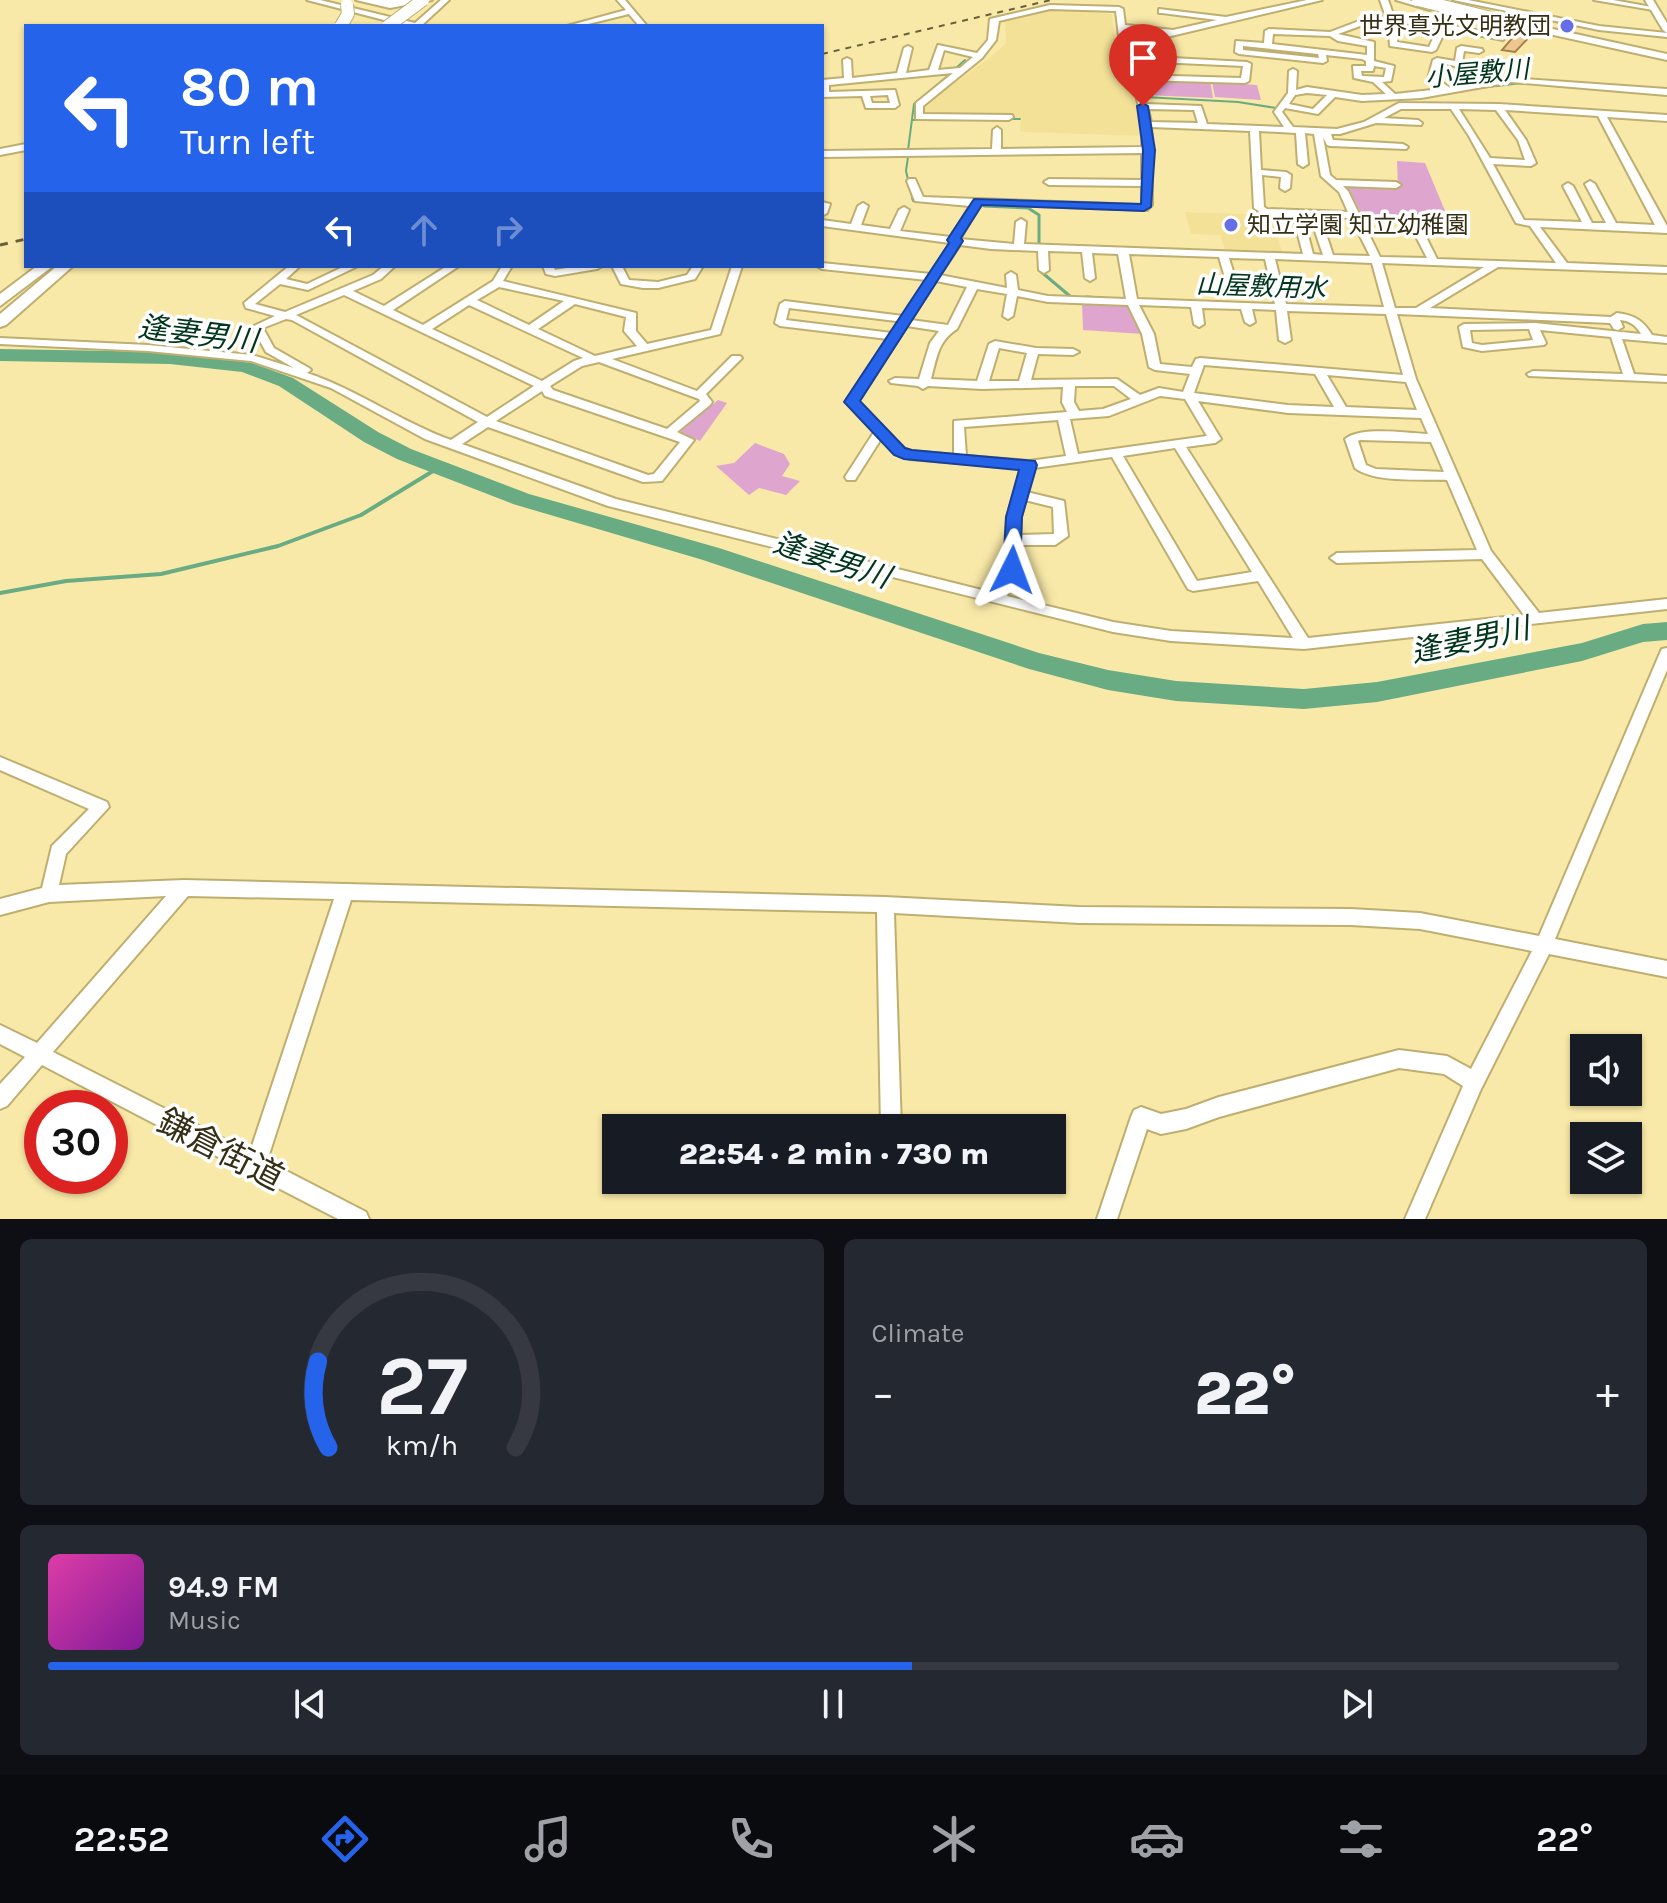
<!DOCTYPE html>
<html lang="en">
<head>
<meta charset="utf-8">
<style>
  :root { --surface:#171b24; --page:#242831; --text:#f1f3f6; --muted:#9ea1a6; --line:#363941; --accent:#2563eb }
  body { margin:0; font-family:Karla,"Noto Sans JP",sans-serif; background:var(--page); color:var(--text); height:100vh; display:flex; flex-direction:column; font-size:30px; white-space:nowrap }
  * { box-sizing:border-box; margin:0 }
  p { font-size:26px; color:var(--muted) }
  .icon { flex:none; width:44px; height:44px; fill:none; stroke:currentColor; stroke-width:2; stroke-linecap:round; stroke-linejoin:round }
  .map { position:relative; height:1219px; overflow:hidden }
  .side { display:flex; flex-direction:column; gap:20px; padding:20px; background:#0d0f14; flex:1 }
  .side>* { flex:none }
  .banner { position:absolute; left:24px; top:24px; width:800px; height:244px; border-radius:0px; box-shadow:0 2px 6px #0004; background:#2563eb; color:#fff; overflow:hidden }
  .tools { position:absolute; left:1570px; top:1034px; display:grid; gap:16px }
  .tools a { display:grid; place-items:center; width:72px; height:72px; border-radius:0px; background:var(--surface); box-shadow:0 2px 6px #0004; font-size:40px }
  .speed { position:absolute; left:24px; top:1090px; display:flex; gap:16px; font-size:40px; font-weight:700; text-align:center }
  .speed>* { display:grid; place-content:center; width:104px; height:104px; border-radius:50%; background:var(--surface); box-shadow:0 2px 6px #0004; line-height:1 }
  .speed .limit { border:12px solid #d22; background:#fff; color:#111 }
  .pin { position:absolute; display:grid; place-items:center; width:68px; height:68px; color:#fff; margin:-82px -34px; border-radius:50% 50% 50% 0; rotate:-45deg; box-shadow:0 0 8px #0007 }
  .pin .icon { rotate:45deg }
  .me { position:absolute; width:88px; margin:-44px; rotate:3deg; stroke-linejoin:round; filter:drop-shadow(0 0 6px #0008) }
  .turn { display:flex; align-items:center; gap:28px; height:168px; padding:0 24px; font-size:36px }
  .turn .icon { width:104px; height:104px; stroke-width:2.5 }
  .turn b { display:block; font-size:56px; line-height:68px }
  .lanes { display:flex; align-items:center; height:76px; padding:0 24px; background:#0003; justify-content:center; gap:40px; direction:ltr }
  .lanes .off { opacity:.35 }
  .big { font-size:60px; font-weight:800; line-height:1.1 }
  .side .card { flex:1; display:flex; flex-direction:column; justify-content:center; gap:12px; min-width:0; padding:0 28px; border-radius:12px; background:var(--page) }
  .side .dial { align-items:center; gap:0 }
  .dial svg { height:208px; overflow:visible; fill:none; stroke:var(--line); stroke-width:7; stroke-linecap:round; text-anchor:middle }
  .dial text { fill:var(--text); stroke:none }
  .song { display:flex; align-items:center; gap:24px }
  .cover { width:96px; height:96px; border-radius:12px; background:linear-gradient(135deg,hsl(320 70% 55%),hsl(290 70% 35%)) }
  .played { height:8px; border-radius:4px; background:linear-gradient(90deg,var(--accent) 55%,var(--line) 55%) }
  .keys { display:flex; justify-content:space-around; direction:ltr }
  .heat { display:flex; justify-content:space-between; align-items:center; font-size:44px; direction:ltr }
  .side .tiles { flex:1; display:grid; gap:20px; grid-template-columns:1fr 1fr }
  .card:last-child { grid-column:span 2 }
  .trip { position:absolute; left:602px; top:1114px; width:464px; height:80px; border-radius:0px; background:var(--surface); box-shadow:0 2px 6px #0004; font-weight:800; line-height:80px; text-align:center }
  .tabs { display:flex; height:128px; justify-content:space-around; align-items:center; background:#090b0e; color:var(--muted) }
  .tabs .icon { width:56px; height:56px }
  .tabs .selected { color:var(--accent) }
  .tabs b { font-size:36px; color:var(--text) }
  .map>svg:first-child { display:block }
</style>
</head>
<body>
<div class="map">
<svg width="1667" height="1219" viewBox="0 0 1667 1219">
  <rect width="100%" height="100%" fill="#f9e9a8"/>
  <g fill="#f3e198">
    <path d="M1053 10 1112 14 1115 46 1125 59 1144 136 1025 132 1020 131 1021 119H1011L1008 116 925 115 923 106 992 56 1006 43 1005 21Z"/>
    <path d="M1185 212 1270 215 1283 254 1226 252 1220 235 1191 234Z"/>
  </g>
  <g fill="#dea5cf">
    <path d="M1140 78 1210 80 1213 98 1145 95Z"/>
    <path d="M1212 82 1257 85 1261 100 1215 97Z"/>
    <path d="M1397 161 1425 163 1448 218 1362 215 1346 184 1398 187Z"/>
    <path d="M1082 302 1129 305 1143 334 1083 330Z"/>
    <path d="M718 400 727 403 700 441 680 432Z"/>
    <path d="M755 443 784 454 790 464 782 476 800 481 786 495 759 488 749 495 716 466 734 463Z"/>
  </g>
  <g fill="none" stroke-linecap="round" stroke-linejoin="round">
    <g stroke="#69ac83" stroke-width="2">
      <path d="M956 68 965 60"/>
      <path d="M1471 89 1522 83"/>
      <path d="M1144 97 1238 102 1276 108"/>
      <path d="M1290 101 1297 94 1314 93"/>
      <path d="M1007 119H1020"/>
      <path d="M913 120H970"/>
      <path d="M908 150 914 104 950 74"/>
      <path d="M908 157 906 171 913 201H918"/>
    </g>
    <g stroke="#69ac83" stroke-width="3">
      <path d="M913 199 953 204"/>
      <path d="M984 206 1028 208 1039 215V244"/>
      <path d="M1039 270 1071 297"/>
      <path d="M1086 297 1104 298"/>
    </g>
    <path stroke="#69ac83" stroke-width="4" d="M0 593 66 581 161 574 278 546 361 515 438 468"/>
    <path fill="#69ac83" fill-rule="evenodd" d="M0 349 170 352 252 363 293 378 378 432 411 449 529 494 719 548 1039 653 1108 670 1176 681 1304 689 1377 682 1582 643 1643 624 1667 622V640L1643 642 1582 661 1377 702 1304 709 1176 701 1108 690 1029 669 703 560 513 504 397 459 364 442 279 386 242 372 170 364 0 361Z"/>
  </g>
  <path fill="#eec790" stroke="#a6814b" stroke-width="2" d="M1519 30 1533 33 1515 52 1502 50Z"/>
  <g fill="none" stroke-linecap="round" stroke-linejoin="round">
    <defs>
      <g id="minor">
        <path d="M307 0H320L415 23 441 0H449L421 26H407Z"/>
        <path d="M617 0H625L647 26H639L629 14 580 26H567L626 10Z"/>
        <path d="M1307 0H1322L1129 46 1135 56 1247 62 1251 64 1249 81 1245 83 1141 80 1146 104 1201 106 1207 124 1284 127 1274 112 1288 93 1289 71 1293 69 1297 71 1296 90 1307 87 1362 95 1386 94 1373 82 1354 78 1353 66H1366V61L1362 59 1326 55 1327 61 1323 63 1239 54 1235 52 1236 41 1264 43 1265 31 1269 29 1330 32 1367 18 1386 17 1380 0H1388L1394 17 1422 20 1501 35 1513 22 1520 24 1503 40 1446 29 1436 50 1432 52 1390 46 1388 21 1371 22 1338 34 1374 42V61L1394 66 1391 81 1382 82 1395 94 1441 89 1428 79 1433 60 1437 58 1455 61 1457 48 1461 46 1482 49 1483 51 1479 53 1464 51 1462 63 1490 81 1511 78 1667 89V95L1511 82 1421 98 1362 101 1335 97 1318 114 1285 108 1282 112 1293 127 1337 129 1364 122 1399 103 1499 104 1667 115V121L1607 117 1667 226V233L1540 227 1567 263 1667 267V273L1498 267 1430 308 1611 317 1617 313C1634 315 1643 320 1652 335L1667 337V343L1622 339 1634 374 1667 376V382L1529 376 1527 374 1533 371 1623 374 1611 337 1540 330 1546 343 1544 345 1482 351 1463 347 1459 327 1464 324 1535 323 1641 334C1636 325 1630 321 1620 320L1623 327 1618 330 1614 329 1610 323 1397 314 1416 379 1491 551 1539 613 1667 599V609L1304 649 1171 641 1113 632 608 506 425 439 331 388 251 361 148 351 0 344V338L148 345 252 355 294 368 266 352 252 327 275 316 246 308 244 303 289 266H300L286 279 307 284 345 266H358L308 290 280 284 255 304 285 312 373 275 384 266H395L381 279 353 291 384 306 447 266H459L393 310 423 325 493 281 502 266H512L503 281 636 313V331L647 344 711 330 732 266H742L720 334 612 359 697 391 732 356H740L742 358 706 394 712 402 710 405 677 432 694 440 662 481 643 482 488 427 462 444 616 499 994 593 1005 570 1007 517 1022 468 909 459 896 454 881 439 855 480H847L845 477 874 432 846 402 888 339 780 326 775 323 780 304 785 301 903 316 927 280 822 269 817 266H822V263L931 274 950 243 822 226V220L851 224 858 206 863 203 868 206 861 225 890 229 899 210 904 207 909 210 900 231 951 237 970 206 915 201 907 181 909 179H915L923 197 1142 205V186L1049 185 1044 182 1049 179 1142 180V153L822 157V151L992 149 993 130 997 127 1001 130V149L1142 147 1143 124 1126 53 1120 45 1116 11 1050 9 999 21 996 40 982 58 923 106V114L1012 115 1013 117 1009 120 916 119V103L953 73 829 85V92L895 90 899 105 895 108H866L862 96 822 97V80L844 78 843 60 847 58 851 60 852 78 897 73 904 48 908 46 912 48 906 73 929 70 938 45 977 53 988 40 990 19 1050 5 1119 7 1123 9 1125 25 1173 30 1217 20 1162 13H1159V9L1226 17ZM1395 22 1438 28 1429 47 1397 42 1398 29ZM1126 30 1164 33 1128 42ZM1273 34 1330 36 1338 41 1367 46V55L1272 44ZM1243 46 1318 54 1319 58 1243 50ZM944 50 973 57 960 68 938 70ZM1136 61 1243 66 1241 78 1139 75ZM1440 63 1455 66 1481 82 1450 88 1436 78ZM1374 66 1386 68 1384 77 1362 76 1361 71H1373ZM1307 93 1327 95 1313 109 1289 104 1295 95ZM888 95 890 103H872L870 96ZM1148 109 1194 110 1198 123 1151 122ZM1401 109H1451L1469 136 1516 223 1530 226 1556 263 1437 259 1418 221 1413 218 1408 221 1427 258 1380 257 1348 191 1343 186 1396 188 1401 185 1396 182 1336 180 1330 175 1323 137 1327 145 1330 146 1406 149 1408 147 1403 144 1333 140 1331 134H1340L1376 123 1421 125 1422 123 1418 120 1384 118ZM1459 109 1496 110 1518 140 1525 160 1490 158ZM1505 110 1598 116 1655 225 1616 223 1595 184 1590 181 1585 184 1606 223H1592L1573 186 1568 183 1563 186 1582 222 1524 220 1493 164 1531 166 1536 163 1526 140ZM1151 127 1250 131 1254 208 1265 215 1293 216 1303 254 1024 244 1026 222 1021 219 1016 222 1014 244 960 239 981 204 1147 210 1152 205V152L1154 150 1152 148ZM1259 131 1296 133 1298 164 1303 167 1308 164 1305 133 1314 134 1321 176 1339 192 1348 212 1267 209 1264 207 1262 175 1281 177 1280 188 1285 191 1290 188 1291 175 1286 172 1261 170ZM1303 216 1351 218 1370 256 1333 255 1325 231 1320 228 1315 231 1323 255 1313 254ZM960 245 991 249 1038 251 1039 270 1044 273 1049 270 1048 251 1082 252 1085 278 1090 281 1095 278 1092 253 1118 254 1126 299 1048 296 1018 290 1016 275 1011 272 1006 275 1007 288 940 275ZM1129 254 1219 257 1226 281 1231 284 1236 281 1229 258 1265 259 1275 304 1137 299ZM1275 259 1372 263 1384 307 1286 304ZM1382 263 1484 267 1416 308H1395ZM936 281 967 287 948 325 911 320ZM499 287 564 301 529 325 477 300ZM977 289 1007 294 1003 316 1008 319 1013 316 1017 296 1048 302 1128 305 1142 334 1149 367 1155 370 1190 374 1183 392 1159 388 1140 395 1117 379 1031 380 1038 354 1073 355 1079 352 1073 349 1036 348 995 341 989 344 977 381 931 379C937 357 938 341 957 329ZM344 295 534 386 487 417 296 315ZM575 304 626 317 624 331 637 346 595 356 538 329ZM469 305 583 358 574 361 542 381 432 329ZM1139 305 1191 307 1194 324 1199 327 1204 324 1202 308 1241 309 1245 322 1250 325 1255 322 1252 309 1276 310 1279 340 1285 343 1291 340 1287 311 1386 314 1403 375 1200 358 1196 359 1192 367 1160 364 1154 334ZM789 308 896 321 899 322 892 333 786 320ZM286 319 292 320 478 422 451 440C401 422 358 390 307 373L311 370 309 368 274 348 263 328ZM907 326 939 331 930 343 919 379 895 378 889 381 891 383 918 386 923 389 928 386 982 389 1063 387 1062 402 1067 412 954 421V455L911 451 904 448 858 402ZM1529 329 1533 340 1482 345 1472 343 1470 330ZM999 348 1027 353 1019 381H989ZM599 362 699 399 700 401 667 429 553 390 550 386 582 366ZM1204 365 1315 374 1334 407 1288 405 1194 393ZM1327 375 1406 382 1417 410 1346 407ZM1075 386H1114L1131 399 1103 409 1079 411 1074 402ZM542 391 545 396 680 442 654 474 648 475 496 421ZM1160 396 1185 399 1207 436 1078 454 1070 419 1109 416ZM1198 401 1288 413 1421 418 1428 434C1406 433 1361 426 1345 439L1355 468C1374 483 1422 479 1447 480L1477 550 1337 553 1330 558 1337 563 1482 559 1524 615 1308 638 1186 447 1215 443 1221 439ZM1058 420 1066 456 1029 461 966 456 964 427ZM1360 440 1431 442 1444 472 1376 469 1366 465 1358 441ZM1175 448 1252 572 1197 581 1123 456ZM1112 457 1188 589 1193 591 1258 581 1293 638 1171 631 1113 622 1007 596 1019 570 1020 545H1055L1068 536 1064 501 1027 492 1034 468ZM1025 500 1053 507 1054 534 1020 535 1021 517Z"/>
        <path d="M1396 0H1409L1434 8 1430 10Z"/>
        <path d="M1453 0H1468L1599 26 1667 33V37L1599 30Z"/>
        <path d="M1594 0H1613L1657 8 1653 10Z"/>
        <path d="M26 144V150L0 155V149Z"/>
        <path d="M822 202 830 204 827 213 822 216Z"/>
        <path d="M543 266H553L555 270 578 266H602L597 269 555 276 546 274Z"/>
        <path d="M612 266H622L629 280 658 282 687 275 693 266H703L695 279 658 288H643L621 284Z"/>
        <path d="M1667 648V670L1555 939 1667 961V977L1549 954 1481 1089 1425 1219H1405L1463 1086 1444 1074 1399 1068 1219 1117 1186 1129 1161 1134 1147 1129 1117 1219H1097L1131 1117 1134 1110 1141 1107 1161 1114 1186 1109 1219 1097 1399 1050 1447 1056 1471 1069 1532 951 1420 929 1351 925 1079 923 894 913 901 1128H881L877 912 351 900 267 1161 366 1212 369 1219H338L257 1177 248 1175 247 1172 42 1065 7 1106 0 1109V1084L25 1057 0 1044V1025L37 1043 166 896 49 902 0 915V899L42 888 52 846 89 809 0 770V757L107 802 109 807 66 854 59 885 184 880 885 897 1079 907 1351 909 1420 913 1539 936 1660 653 1662 649ZM188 896 334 899 250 1152 53 1052Z"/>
      </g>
      <path id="major" d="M1645 0H1653L1667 23V33L1663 30Z"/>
      <g id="highway">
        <path d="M356 0H432L390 8Z"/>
        <path d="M1512 20 1667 54V60L1508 25V21Z"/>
        <path d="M37 266H53L0 306V294Z"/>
        <path d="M57 266H73L6 325 0 327V314Z"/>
      </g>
    </defs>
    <use href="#minor" stroke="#beaf70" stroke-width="4"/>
    <use href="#major" stroke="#beaf70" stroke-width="4"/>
    <use href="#highway" stroke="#beaf70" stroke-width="4"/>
    <use href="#minor" fill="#fff" fill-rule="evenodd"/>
    <use href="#major" fill="#fff" fill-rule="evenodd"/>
    <use href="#highway" fill="#fff" fill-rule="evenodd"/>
    <path stroke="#685f3b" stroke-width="2" stroke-dasharray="6 6" stroke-linecap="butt" d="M822 54 1051 0"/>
    <path stroke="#685f3b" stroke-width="3" stroke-dasharray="8 8" stroke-linecap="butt" d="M0 245 26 239"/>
    <defs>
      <g id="highway-bridge">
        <path d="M1418 0 1512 23"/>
        <path d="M341 26 348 14 347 5"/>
        <path d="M388 26 423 0"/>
      </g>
    </defs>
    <use href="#highway-bridge" stroke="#beaf70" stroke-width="14" stroke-linecap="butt"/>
    <use href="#highway-bridge" stroke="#fff" stroke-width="12"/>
  </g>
  <path fill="#2563eb" stroke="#184099" stroke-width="2" d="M1143 103 1148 106 1155 150 1151 207 1144 211 982 205 961 238 963 241 860 401 905 448 912 450 1035 461 1037 465 1022 517 1020 570 1012 576 1003 570 1006 517 1019 470 904 459 894 455 844 402 949 243 947 240 974 199 1141 204 1143 150 1137 106Z"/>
  <g fill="#656ee6" stroke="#fff" stroke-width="3">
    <circle cx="1567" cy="26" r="8"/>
    <circle cx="1231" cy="225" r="8"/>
  </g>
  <g text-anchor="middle" stroke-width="7" stroke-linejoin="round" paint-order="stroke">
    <g font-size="24" fill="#352f15" stroke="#fff" text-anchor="end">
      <text x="1551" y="34">世界真光文明教団</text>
      <text x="1247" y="233" text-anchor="start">知立学園 知立幼稚園</text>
    </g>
    <g font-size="26" font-style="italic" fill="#00361c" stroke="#fff">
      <text transform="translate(1477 73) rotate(-5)" y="9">小屋敷川</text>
      <text transform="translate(1261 286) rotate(2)" y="9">山屋敷用水</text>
    </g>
    <g font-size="30" font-style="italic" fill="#00361c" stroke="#fff">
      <text transform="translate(198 334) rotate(7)" y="10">逢妻男川</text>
      <text transform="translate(832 560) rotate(18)" y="10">逢妻男川</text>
      <text transform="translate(1470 640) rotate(-12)" y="10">逢妻男川</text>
    </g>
    <g font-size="34" fill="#352f15" stroke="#fff">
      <text transform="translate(221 1149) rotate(27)" y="12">鎌倉街道</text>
    </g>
  </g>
</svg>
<div class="tools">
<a><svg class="icon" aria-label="sound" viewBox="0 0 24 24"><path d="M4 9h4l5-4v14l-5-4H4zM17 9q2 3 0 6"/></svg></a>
<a><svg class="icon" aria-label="layers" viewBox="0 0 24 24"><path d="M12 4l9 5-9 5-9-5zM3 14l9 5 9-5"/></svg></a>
</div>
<div class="speed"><div class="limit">30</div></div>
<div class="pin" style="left:1143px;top:106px;background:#d93025"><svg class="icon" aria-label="arrive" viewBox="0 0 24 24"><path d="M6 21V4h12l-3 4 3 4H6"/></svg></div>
<svg class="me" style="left:1012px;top:570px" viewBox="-20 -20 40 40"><path d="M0-17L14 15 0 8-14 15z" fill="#2563eb" stroke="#fff" stroke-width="4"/></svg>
<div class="trip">22:54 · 2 min · 730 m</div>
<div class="banner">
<div class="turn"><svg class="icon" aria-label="left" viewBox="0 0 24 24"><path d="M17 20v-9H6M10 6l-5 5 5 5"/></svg><div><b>80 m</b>Turn left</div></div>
<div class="lanes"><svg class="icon" aria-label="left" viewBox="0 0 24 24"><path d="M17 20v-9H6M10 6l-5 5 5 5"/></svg><svg class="icon off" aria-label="ahead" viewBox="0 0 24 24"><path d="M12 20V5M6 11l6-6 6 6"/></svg><svg class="icon off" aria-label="right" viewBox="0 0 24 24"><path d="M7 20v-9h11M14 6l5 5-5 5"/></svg></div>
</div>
</div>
<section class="side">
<div class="tiles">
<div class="card dial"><svg viewBox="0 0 100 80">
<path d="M14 69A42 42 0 1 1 86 69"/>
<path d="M14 69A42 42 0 0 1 10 36" stroke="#2563eb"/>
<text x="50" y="56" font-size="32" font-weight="700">27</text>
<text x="50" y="72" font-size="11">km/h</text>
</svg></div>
<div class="card"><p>Climate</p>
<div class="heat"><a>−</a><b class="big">22°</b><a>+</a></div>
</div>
<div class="card">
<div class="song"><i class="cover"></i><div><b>94.9 FM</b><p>Music</p></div></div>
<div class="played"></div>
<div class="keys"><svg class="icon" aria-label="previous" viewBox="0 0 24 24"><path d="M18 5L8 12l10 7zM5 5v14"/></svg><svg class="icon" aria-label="pause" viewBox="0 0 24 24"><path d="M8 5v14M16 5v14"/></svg><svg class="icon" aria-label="next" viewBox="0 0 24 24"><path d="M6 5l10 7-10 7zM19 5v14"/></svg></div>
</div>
</div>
</section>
<nav class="tabs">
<b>22:52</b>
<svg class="icon selected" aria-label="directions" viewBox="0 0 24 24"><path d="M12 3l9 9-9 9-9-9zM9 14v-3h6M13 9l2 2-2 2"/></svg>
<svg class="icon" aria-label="music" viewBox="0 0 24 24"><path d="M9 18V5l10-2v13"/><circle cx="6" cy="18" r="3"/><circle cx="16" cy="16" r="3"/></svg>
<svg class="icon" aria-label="phone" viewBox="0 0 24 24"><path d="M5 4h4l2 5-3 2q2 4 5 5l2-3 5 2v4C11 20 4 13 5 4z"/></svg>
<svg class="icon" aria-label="climate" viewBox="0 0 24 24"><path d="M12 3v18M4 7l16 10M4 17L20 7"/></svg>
<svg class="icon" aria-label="car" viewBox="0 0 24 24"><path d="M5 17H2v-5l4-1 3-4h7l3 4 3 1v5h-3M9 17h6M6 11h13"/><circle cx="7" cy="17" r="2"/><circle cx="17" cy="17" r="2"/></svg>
<svg class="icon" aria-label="filters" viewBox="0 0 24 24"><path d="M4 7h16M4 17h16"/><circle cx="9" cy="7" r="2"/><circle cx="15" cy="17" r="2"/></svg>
<b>22°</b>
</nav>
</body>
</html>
